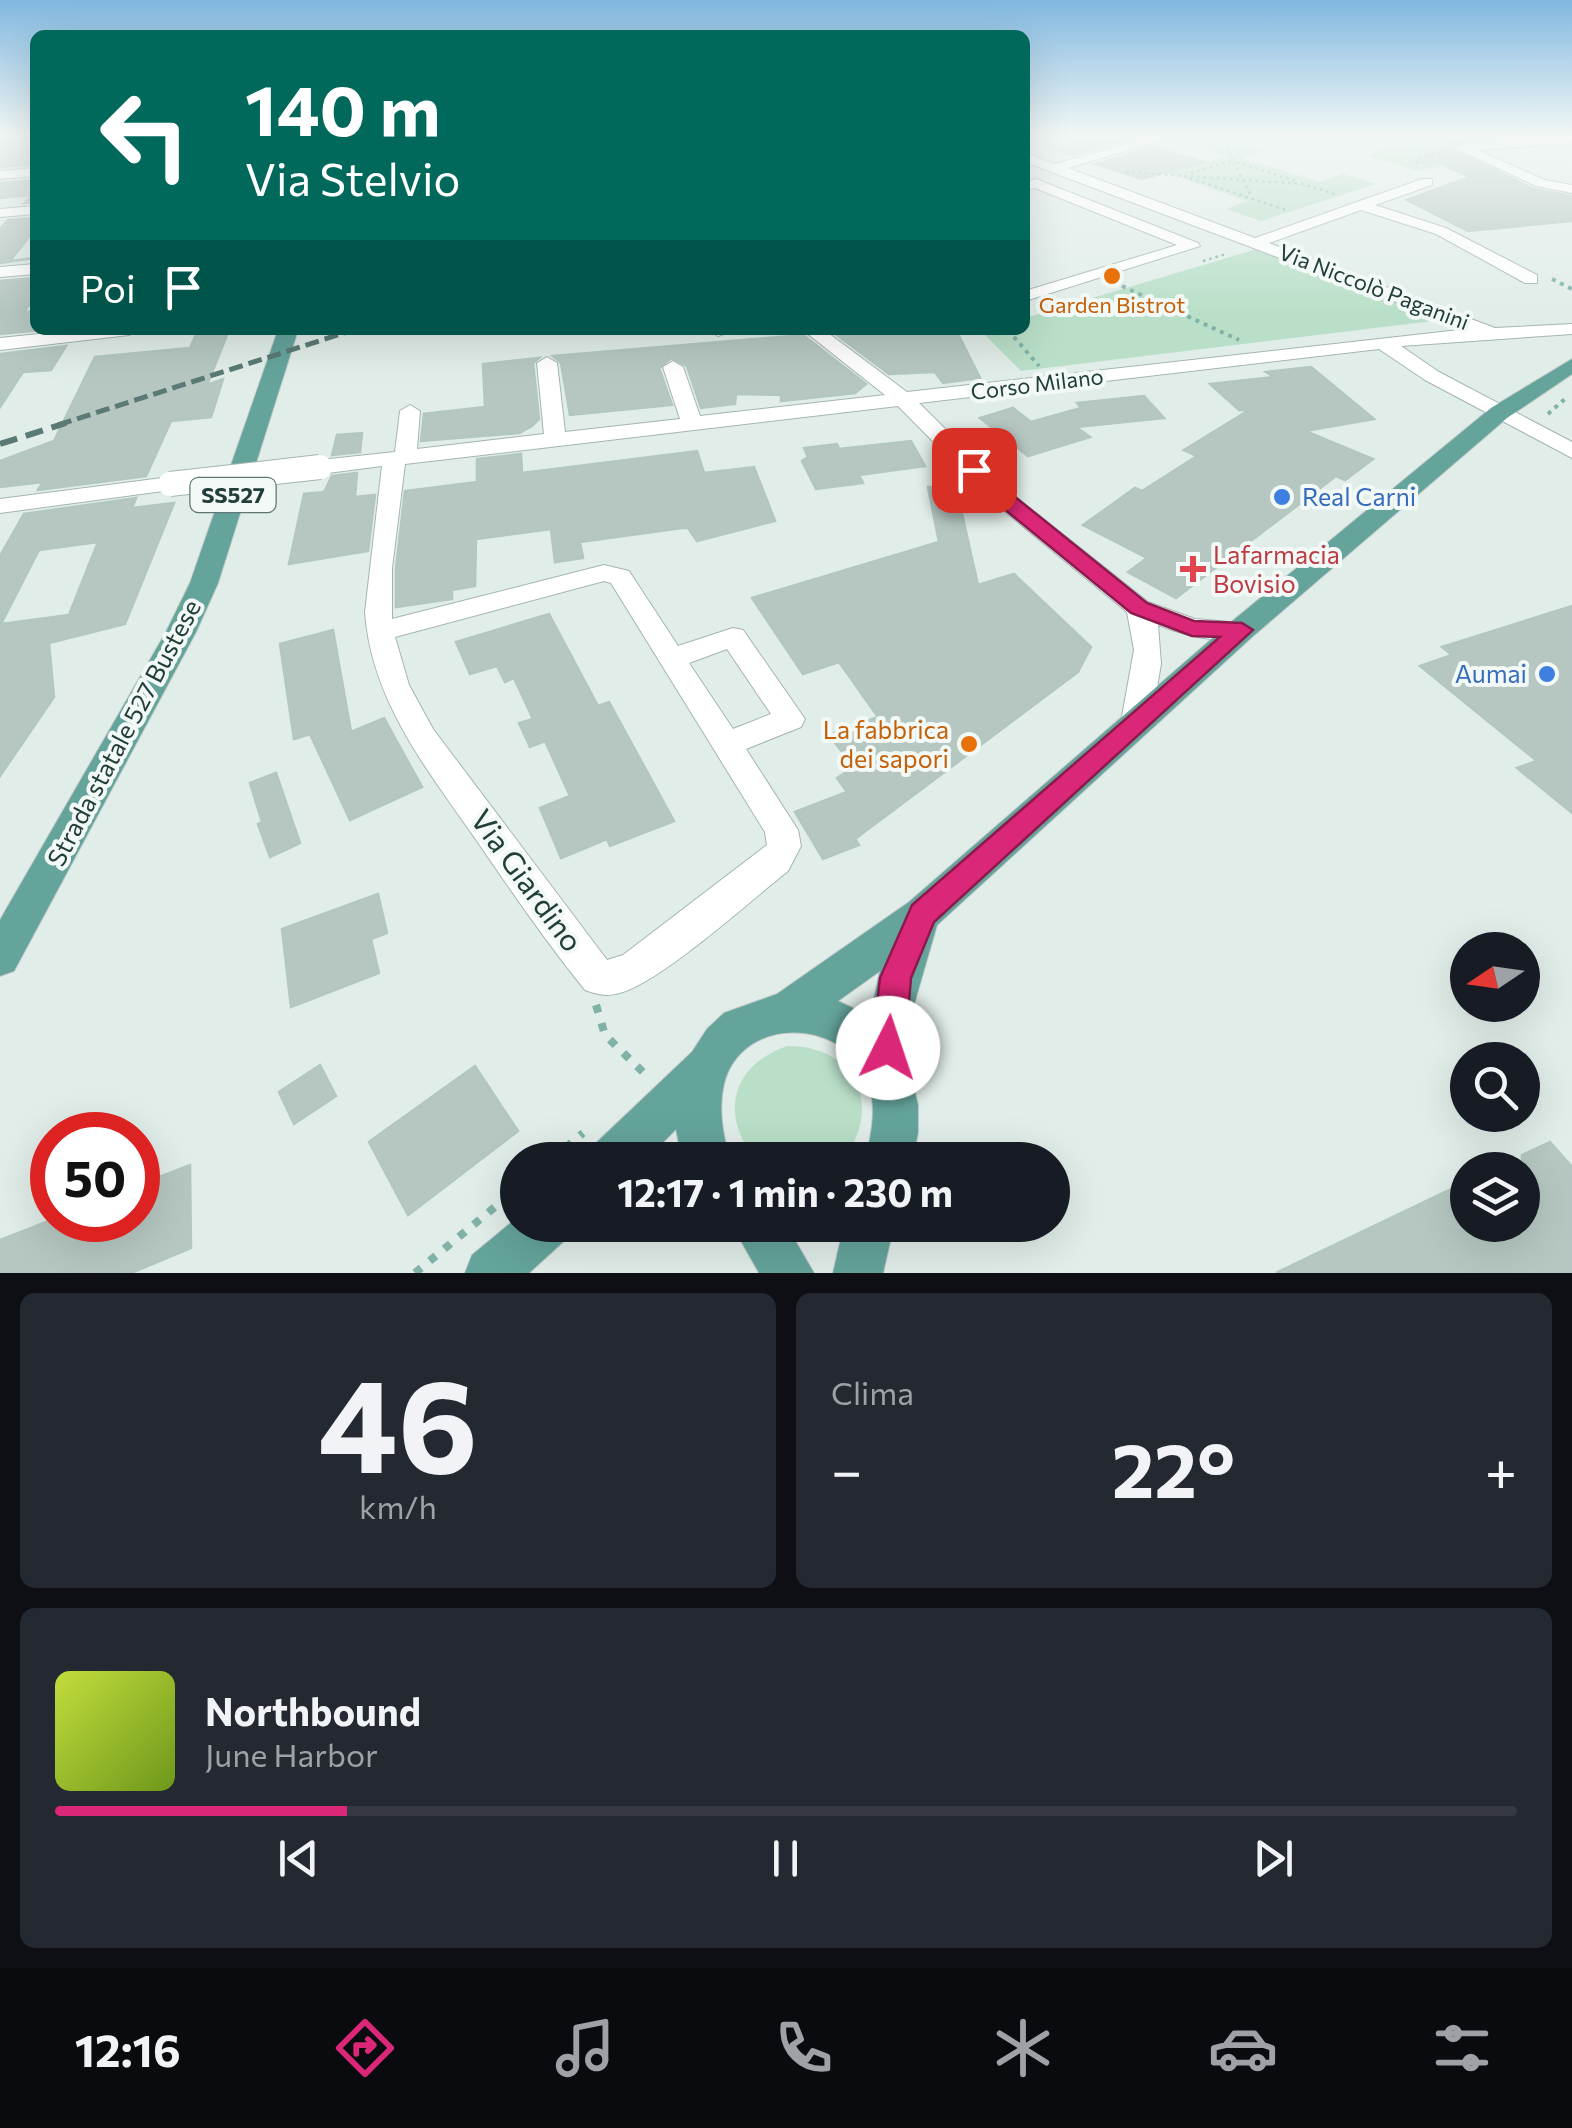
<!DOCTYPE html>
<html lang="it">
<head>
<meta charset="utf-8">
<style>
  :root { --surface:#171b24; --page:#242831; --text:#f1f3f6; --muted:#9ea1a6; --line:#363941; --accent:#db2777 }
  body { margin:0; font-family:Commissioner,sans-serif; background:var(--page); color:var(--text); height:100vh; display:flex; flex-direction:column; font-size:38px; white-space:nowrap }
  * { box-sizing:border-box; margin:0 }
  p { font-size:32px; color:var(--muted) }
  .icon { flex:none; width:55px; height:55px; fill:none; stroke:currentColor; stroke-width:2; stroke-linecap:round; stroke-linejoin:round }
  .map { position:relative; height:1273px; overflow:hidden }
  .side { display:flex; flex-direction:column; gap:20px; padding:20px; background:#0d0f14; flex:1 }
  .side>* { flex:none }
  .hud { position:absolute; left:30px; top:30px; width:1000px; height:305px; border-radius:15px; box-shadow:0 10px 40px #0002; background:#00695c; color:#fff; overflow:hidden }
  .needle { width:65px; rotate:257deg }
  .fabs { position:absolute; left:1450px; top:932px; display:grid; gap:20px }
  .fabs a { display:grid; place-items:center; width:90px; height:90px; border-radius:50%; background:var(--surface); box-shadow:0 10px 40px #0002; font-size:50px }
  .speed { position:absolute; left:30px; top:1112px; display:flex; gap:20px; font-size:50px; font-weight:700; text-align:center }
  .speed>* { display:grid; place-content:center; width:130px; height:130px; border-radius:50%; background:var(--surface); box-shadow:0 10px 40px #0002; line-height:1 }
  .speed .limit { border:15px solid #d22; background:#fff; color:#111 }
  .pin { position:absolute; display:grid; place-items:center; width:85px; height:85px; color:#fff; margin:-42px; border-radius:20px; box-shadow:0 5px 15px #0006 }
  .me { position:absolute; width:110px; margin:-55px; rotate:4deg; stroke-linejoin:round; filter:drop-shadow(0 0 8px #0008) }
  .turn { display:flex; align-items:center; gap:35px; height:210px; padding:0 50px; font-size:45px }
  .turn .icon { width:130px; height:130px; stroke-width:2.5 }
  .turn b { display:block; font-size:70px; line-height:85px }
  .then { display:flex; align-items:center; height:95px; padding:0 50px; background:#0003; gap:20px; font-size:38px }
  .big { font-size:75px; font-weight:700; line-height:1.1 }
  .side .tile { flex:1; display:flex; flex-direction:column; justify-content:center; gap:15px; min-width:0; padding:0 35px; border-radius:15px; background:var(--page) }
  .side .dial { align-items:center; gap:0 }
  .dial b { font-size:130px; line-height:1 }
  .song { display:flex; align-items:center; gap:30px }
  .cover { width:120px; height:120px; border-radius:15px; background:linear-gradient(135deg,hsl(70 70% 55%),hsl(80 70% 35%)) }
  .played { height:10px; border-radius:5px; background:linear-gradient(90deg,var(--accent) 20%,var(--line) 20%) }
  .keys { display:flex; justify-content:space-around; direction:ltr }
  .heat { display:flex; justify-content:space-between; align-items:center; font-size:55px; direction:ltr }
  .side .tiles { flex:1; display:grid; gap:20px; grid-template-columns:1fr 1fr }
  .tile:last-child { grid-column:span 2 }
  .trip { position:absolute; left:500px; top:1142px; width:570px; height:100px; border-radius:50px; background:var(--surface); box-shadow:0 10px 40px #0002; font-weight:700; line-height:100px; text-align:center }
  .menu { display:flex; height:160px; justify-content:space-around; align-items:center; background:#090b0e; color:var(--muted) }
  .menu .icon { width:70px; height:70px }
  .menu .active { color:var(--accent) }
  .menu b { font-size:45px; color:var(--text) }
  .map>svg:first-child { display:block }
</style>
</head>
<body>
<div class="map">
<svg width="1572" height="1273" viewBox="0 0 1572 1273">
  <rect width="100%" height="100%" fill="#e1ede9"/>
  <g fill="#b9dfc8">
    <path d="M1231 139 1264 149 1241 158 1320 182 1343 174 1376 184 1261 221 1226 209 1247 201 1166 173 1225 157 1200 147Z"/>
    <path d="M1433 143 1469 159 1418 171 1366 156 1391 145Z"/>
    <path d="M1257 249 1441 320 1021 371 981 331 1025 330V318Z"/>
    <path d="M787 1046C855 1045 885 1107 842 1160H756C719 1115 731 1066 787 1046Z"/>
  </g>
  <g fill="#b6c7c2" stroke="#b3c7c1" stroke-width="2.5" fill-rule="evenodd">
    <path d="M0 136H35V164L0 167Z"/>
    <path d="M1105 136 1135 138 1072 155 1054 149Z"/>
    <path d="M1470 136 1492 138 1467 140 1451 149 1534 189 1572 196V221L1468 231 1407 200 1470 177 1444 165 1458 164 1451 161 1416 163V160Z"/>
    <path d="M1153 147 1204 162 1141 179 1096 164Z"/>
    <path d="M35 180V202L25 203 33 195 0 198V183Z"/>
    <path d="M35 218V229L10 261 34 258 0 263V229L8 220Z"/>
    <path d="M35 278V297L24 312 35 311V330H41L0 334V281Z"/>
    <path d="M198 330H229L207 385 223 379 211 417 171 421 146 476 38 490 43 482 0 487V461L54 441 95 357 190 348Z"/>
    <path d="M956 330 980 378 943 383 935 372 889 374 833 332Z"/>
    <path d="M803 335 866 384 855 393 781 401V395L736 394 735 404 701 408 687 366 671 358 659 368 672 405 570 415 561 363 553 356Z"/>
    <path d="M66 346 51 370 23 372 0 407V354Z"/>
    <path d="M539 358 533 363 539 419 532 426 519 433 421 441 424 414 485 407 483 364Z"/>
    <path d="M1311 367 1374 419 1305 431 1373 459 1345 480 1336 476 1176 598 1128 572 1147 558 1083 525 1135 488 1142 491 1197 456 1184 450 1249 410H1239L1210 384 1274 377 1266 372Z"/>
    <path d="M1144 396 1164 418 1076 427 1090 437 1028 456 980 418 1013 408 1031 422 1081 408 1077 403Z"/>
    <path d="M362 433 360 452 332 455 337 435Z"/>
    <path d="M911 441 925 466 859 475 863 483 816 489 802 461 808 457 804 448 837 444 839 449Z"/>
    <path d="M697 451 704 473 754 467 775 521 697 541 688 528H682L580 542 583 558 555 562 551 529 476 539 475 586 452 590V599L396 607V568L405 491 477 482V459L521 454 522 473Z"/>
    <path d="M357 473 355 497 375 495 368 551 289 564 304 494 324 492 332 476Z"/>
    <path d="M928 487H956L978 585 1014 574 1091 647 1078 672 855 839 859 845 823 859 795 812 847 792 837 778 854 767 829 735 878 717 839 662 803 674 752 598 939 542Z"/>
    <path d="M136 498 132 508 174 503 125 624 49 643 54 697 0 776V556L24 514ZM98 542 69 615 1 624 39 550Z"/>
    <path d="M1572 606V813L1517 768 1537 761 1420 666 1452 655 1442 647Z"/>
    <path d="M549 614 598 706 609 702 674 821 610 846 607 839 561 858 540 808 570 796 545 741 530 747 519 723 533 719 514 678 505 682 497 666 470 674 456 642Z"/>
    <path d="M333 630 351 732 384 718 422 787 350 820 310 734 294 739 280 644Z"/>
    <path d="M276 773 300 843 270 857 258 824 262 822 250 783Z"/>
    <path d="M378 894 387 933 371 939 379 973 291 1007 282 929Z"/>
    <path d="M320 1065 336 1096 294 1124 279 1092Z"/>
    <path d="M475 1066 518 1131 408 1215 369 1142Z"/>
    <path d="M1550 1142 1572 1167V1273H1276L1468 1181V1225H1522V1155Z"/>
    <path d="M190 1165 191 1248 131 1273H0V1240L51 1220H138V1185Z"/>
  </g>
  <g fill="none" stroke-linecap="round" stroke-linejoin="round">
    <defs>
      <g id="minor">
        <path d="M1155 136H1176L1068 168 1255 238 1422 179H1432V185L1375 205 1446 228 1537 275V283H1525L1436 234 1361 210 1269 243 1495 328 1572 324V334L1401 346 1439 372 1572 442V458L1425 380 1379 349 919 403 1007 490 1148 602 1195 619 1251 624 1255 630 1251 636C1220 645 1187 636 1158 625L1161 664 1151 722 1147 730 1136 733 1125 730 1121 722 1134 650 1127 612 991 500 898 406 405 464 392 568V619L604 565 629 571 678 646 733 628 743 630 805 719 801 727 746 749 798 830 801 846 788 871C750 901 664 979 623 992 609 997 598 995 585 990 546 942 512 892 477 841 428 771 371 700 365 612L382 466 320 474 309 467 320 460 395 452 400 411 410 405 420 411 417 449 544 434 537 363 547 357 557 363 565 432 680 419 663 367 673 361 683 367 700 416 885 395 803 330H824L907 392 1468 329 1025 162V153L1055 164ZM604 581 611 583 765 832 767 845 623 955 607 960 433 729 409 685 395 637ZM727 649 771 714 733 729 689 663Z"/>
        <path d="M1572 136V143L1477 150 1545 180 1572 185V193L1536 186 1455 148 1468 143Z"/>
        <path d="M35 168V176L0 179V171Z"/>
        <path d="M1036 179 1198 243 1200 246 1025 301V291L1177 245 1035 188 1025 190V182Z"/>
        <path d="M35 206V214L0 217V209Z"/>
        <path d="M35 264V274L0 277V267Z"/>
        <path d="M78 330H138L129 335 0 350V338Z"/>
        <path d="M734 330 718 336 709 331 710 330Z"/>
        <path d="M170 477 178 479 181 484 178 489 0 513V499Z"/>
      </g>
      <g id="major">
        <path d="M278 330H298L218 583 196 632 14 971 0 976V920L166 632 190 583Z"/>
        <path d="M1572 359V374L1507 418 1252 637 937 925 913 1008 910 1073 918 1105V1132L913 1160H865C872 1133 878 1103 866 1077 840 1017 741 1016 724 1084 718 1110 723 1135 730 1160H682L676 1129 646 1160H589L596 1143 692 1052 707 1029 724 1013 777 994 909 902 1230 623 1491 408ZM880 971 870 1016 838 1001Z"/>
        <path d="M518 1217V1225H571L563 1242 529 1273H465L472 1255Z"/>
        <path d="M732 1225H786L814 1273H759Z"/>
        <path d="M844 1225H894L883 1273H833Z"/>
      </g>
    </defs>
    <use href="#minor" stroke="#a4b5b1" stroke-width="2"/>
    <use href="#major" stroke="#c1c9c8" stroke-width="2"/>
    <g stroke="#80b2a8" stroke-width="2.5" stroke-dasharray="2.5 4" stroke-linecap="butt">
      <path d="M1213 136 1226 141 1233 161 1296 181"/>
      <path d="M1416 164 1420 158 1444 151"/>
      <path d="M1126 172 1303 184 1338 195"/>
      <path d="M1191 173 1233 161 1252 197"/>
      <path d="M1190 178 1289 211"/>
      <path d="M1203 261 1226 254"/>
    </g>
    <g stroke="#80b2a8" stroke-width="4" stroke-dasharray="4 5" stroke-linecap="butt">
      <path d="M1552 279 1572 289"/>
      <path d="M1122 286 1239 340"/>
      <path d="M1008 330 1039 366"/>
      <path d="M1548 414 1566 398"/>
    </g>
    <g stroke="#80b2a8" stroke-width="8" stroke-dasharray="8 11" stroke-linecap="butt">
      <path d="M596 1005 605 1035 645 1074 642 1079"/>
      <path d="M551 1160 583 1133"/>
      <path d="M415 1273 518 1188"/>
    </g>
    <use href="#minor" fill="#fff" fill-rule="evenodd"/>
    <use href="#major" fill="#64a49b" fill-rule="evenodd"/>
    <path stroke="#5b7a75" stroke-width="5" stroke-dasharray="14 6" stroke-linecap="butt" d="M58 425 353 330"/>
    <path stroke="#5b7a75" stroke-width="6" stroke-dasharray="18 9" stroke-linecap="butt" d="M0 444 66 423"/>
    <defs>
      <path id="minor-bridge" d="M170 484 320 467"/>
    </defs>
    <use href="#minor-bridge" stroke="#a4b5b1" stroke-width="26" stroke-linecap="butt"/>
    <use href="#minor-bridge" stroke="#fff" stroke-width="24"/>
  </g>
  <linearGradient id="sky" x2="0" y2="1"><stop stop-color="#81b8e0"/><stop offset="0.43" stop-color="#f2f7f5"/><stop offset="1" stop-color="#f2f7f5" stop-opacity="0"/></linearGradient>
  <rect width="1572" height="314" fill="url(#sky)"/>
  <path fill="#db2777" stroke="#8e194d" stroke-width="2.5" d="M974 464 1147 603 1194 621 1242 623 1253 630 934 922 911 978 905 1048 900 1060 888 1065 877 1060 872 1048 880 978 912 905 1220 637 1192 636 1131 613 992 499 965 470Z"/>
  <g fill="#e8710a" stroke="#f2f9f6" stroke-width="4">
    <circle cx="1112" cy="276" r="10"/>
    <circle cx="969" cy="744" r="10"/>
  </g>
  <g fill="#3f7fe0" stroke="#f2f9f6" stroke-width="4">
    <circle cx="1282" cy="497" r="10"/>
    <circle cx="1547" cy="674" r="10"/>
  </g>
  <path fill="#e0444e" stroke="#f2f9f6" stroke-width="4" d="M1188 554h10v10h10v10h-10v10h-10v-10h-10v-10h10z"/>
  <g text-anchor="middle" stroke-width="8" stroke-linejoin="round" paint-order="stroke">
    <g font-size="22" fill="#213e3a" stroke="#f2f9f6">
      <text transform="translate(1374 287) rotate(21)" y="8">Via Niccolò Paganini</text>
      <text transform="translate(1037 384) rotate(-7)" y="8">Corso Milano</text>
    </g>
    <g font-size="22" fill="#c56008" stroke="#f2f9f6">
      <text x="1112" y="313">Garden Bistrot</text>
    </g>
    <rect fill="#f2f9f6" stroke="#607672" stroke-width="2.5" x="190.5" y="478" width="85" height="34" rx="8"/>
    <g font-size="22" font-weight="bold" fill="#213e3a">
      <text x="233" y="503">SS527</text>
    </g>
    <g font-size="25" fill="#366cbe" stroke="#f2f9f6" text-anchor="start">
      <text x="1302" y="506">Real Carni</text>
      <text x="1527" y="683" text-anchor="end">Aumai</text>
    </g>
    <g font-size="25" fill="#be3a42" stroke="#f2f9f6" text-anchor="start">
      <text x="1213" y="564">Lafarmacia<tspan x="1213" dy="29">Bovisio</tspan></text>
    </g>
    <g font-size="25" fill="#c56008" stroke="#f2f9f6" text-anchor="end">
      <text x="949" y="739">La fabbrica<tspan x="949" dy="29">dei sapori</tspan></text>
    </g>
    <g font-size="25" fill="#213e3a" stroke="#f2f9f6">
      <text transform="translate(124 733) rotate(-62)" y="9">Strada statale 527 Bustese</text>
    </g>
    <g font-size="30" fill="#213e3a" stroke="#f2f9f6">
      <text transform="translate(526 881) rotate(54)" y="10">Via Giardino</text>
    </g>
  </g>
</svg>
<div class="fabs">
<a><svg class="needle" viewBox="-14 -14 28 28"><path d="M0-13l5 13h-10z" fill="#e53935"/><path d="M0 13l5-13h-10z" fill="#9ea1a6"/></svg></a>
<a><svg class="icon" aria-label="search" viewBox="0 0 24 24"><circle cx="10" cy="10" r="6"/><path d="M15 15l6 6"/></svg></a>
<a><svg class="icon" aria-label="layers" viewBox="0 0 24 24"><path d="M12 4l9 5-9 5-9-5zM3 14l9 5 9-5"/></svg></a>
</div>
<div class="speed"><div class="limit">50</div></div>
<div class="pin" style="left:974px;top:470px;background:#d93025"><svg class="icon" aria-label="arrive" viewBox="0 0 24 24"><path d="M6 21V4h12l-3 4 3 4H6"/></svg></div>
<svg class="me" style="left:888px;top:1048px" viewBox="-20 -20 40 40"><circle r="19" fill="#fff"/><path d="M0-13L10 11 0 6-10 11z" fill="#db2777"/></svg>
<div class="trip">12:17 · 1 min · 230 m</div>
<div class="hud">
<div class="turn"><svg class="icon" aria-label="left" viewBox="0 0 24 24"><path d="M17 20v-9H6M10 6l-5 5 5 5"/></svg><div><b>140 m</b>Via Stelvio</div></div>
<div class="then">Poi<svg class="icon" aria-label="arrive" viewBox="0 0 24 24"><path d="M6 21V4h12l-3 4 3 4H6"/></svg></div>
</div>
</div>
<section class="side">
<div class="tiles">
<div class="tile dial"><b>46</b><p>km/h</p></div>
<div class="tile"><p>Clima</p>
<div class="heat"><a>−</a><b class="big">22°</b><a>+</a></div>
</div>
<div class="tile">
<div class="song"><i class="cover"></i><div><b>Northbound</b><p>June Harbor</p></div></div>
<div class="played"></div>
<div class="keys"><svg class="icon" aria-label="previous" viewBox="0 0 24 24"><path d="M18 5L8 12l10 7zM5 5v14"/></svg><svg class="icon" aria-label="pause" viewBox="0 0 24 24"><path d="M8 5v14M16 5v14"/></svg><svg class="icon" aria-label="next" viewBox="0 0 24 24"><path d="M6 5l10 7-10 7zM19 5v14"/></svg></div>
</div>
</div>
</section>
<nav class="menu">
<b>12:16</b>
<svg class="icon active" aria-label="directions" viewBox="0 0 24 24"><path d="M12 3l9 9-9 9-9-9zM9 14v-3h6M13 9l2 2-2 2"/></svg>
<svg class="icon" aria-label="music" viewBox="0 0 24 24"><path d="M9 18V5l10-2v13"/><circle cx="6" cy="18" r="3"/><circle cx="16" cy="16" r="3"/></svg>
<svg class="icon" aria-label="phone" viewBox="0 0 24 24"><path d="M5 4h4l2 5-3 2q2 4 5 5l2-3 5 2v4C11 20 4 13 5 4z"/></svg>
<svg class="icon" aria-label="climate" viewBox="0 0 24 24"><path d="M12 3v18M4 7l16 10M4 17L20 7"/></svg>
<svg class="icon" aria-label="car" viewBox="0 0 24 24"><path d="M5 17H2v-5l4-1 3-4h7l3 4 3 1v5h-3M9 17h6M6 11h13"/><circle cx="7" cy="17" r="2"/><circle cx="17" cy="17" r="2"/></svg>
<svg class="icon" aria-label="filters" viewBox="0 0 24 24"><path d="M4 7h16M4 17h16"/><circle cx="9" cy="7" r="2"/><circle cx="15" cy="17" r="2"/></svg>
</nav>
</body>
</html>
